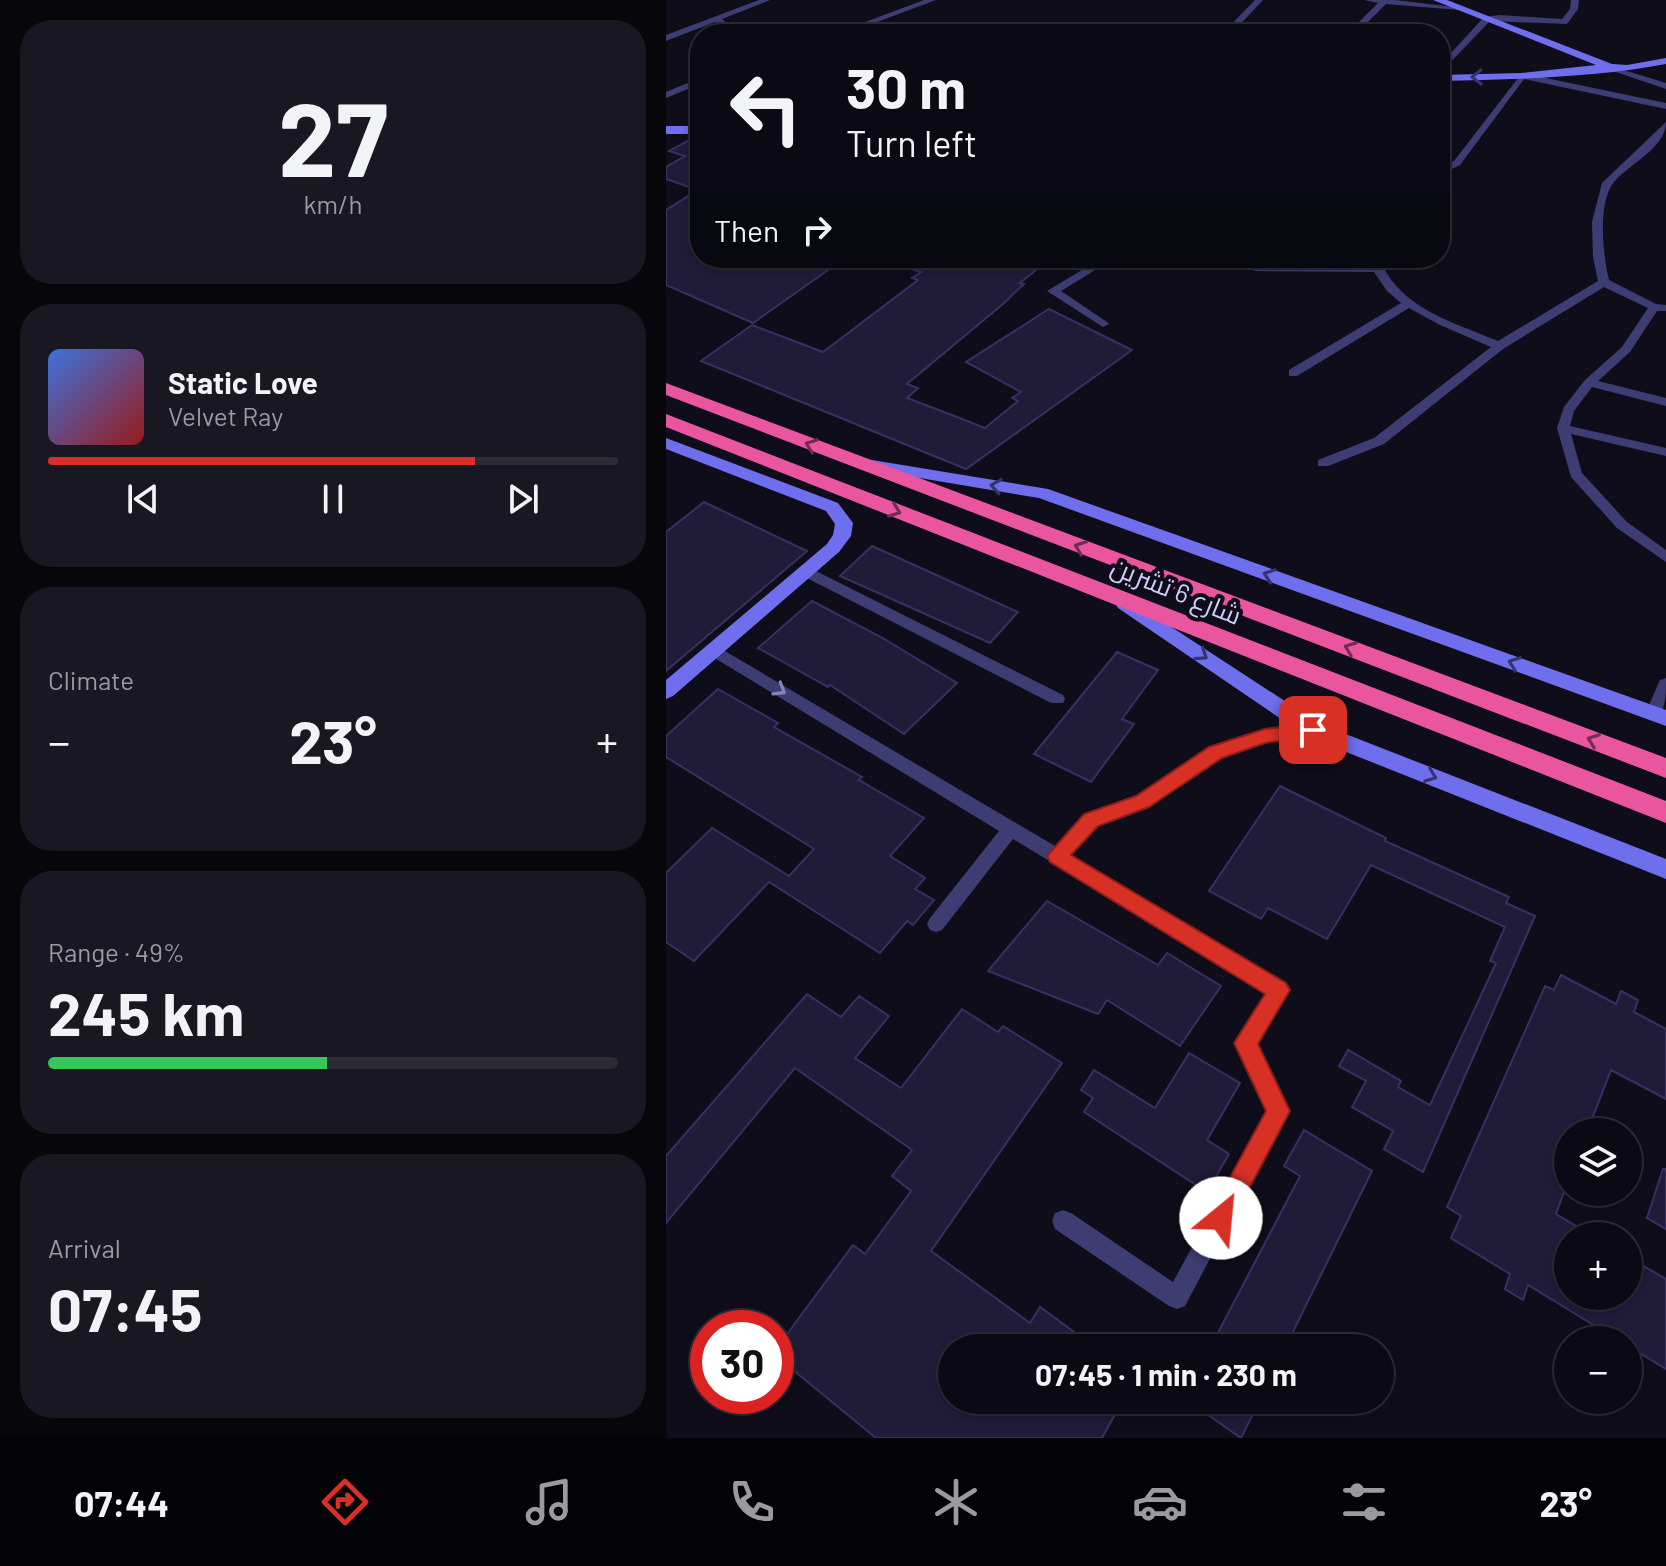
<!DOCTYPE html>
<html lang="en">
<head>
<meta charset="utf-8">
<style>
  :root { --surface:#0b0a14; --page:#191822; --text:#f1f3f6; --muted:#9a9aa0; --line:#2b2b34; --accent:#d93025 }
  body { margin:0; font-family:Barlow,Cairo,sans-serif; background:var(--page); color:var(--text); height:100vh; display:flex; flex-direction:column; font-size:30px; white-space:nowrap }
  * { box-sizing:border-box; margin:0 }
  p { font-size:26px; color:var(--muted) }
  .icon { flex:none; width:44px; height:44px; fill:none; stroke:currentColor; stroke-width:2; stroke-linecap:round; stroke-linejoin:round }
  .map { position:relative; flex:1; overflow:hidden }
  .drawer { display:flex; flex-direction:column; gap:20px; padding:20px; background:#06060b; width:666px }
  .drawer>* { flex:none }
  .hud { position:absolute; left:24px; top:24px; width:760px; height:244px; border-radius:32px; box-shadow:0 4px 12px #0003,0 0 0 2px var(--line); background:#0b0a14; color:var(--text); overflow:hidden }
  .buttons { position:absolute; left:888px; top:1118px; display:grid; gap:16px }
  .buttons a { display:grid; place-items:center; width:88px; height:88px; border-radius:50%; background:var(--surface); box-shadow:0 4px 12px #0003,0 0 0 2px var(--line); font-size:40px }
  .speed { position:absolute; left:24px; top:1310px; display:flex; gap:16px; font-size:40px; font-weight:700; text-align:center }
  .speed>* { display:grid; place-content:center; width:104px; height:104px; border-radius:50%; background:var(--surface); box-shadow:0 4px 12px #0003,0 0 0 2px var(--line); line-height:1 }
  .speed .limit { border:12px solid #d22; background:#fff; color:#111 }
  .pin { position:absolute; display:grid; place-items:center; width:68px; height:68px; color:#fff; margin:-34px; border-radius:16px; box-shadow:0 4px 12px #0006 }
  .me { position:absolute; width:88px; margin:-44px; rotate:28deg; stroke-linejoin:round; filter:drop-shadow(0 0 6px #0008) }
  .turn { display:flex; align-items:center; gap:28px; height:168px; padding:0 24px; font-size:36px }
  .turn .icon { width:104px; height:104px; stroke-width:2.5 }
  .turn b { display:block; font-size:56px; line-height:68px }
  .then { display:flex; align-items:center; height:76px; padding:0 24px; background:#0003; gap:16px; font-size:30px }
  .big { font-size:60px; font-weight:700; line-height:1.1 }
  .drawer .tile { flex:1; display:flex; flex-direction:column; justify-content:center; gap:12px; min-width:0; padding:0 28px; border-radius:32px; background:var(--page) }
  .drawer .dial { align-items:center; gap:0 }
  .dial b { font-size:104px; line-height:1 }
  .song { display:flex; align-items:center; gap:24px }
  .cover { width:96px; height:96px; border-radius:12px; background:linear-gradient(135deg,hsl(220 70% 55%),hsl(0 70% 35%)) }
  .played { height:8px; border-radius:4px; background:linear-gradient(90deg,var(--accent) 75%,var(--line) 75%) }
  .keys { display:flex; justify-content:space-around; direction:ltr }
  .heat { display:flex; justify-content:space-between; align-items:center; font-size:44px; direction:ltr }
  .charge { height:12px; border-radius:6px; background:linear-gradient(90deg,#34c759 49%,var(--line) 0) }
  .trip { position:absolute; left:272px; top:1334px; width:456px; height:80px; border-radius:40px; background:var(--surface); box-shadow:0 4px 12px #0003,0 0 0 2px var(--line); font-weight:700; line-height:80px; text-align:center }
  .tab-bar { display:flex; height:128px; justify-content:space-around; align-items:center; background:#040408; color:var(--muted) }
  .tab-bar .icon { width:56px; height:56px }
  .tab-bar .current { color:var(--accent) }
  .tab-bar b { font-size:36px; color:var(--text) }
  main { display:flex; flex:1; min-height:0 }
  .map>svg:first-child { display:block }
</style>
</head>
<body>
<main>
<section class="drawer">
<div class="tile dial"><b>27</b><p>km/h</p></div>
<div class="tile">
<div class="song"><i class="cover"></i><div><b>Static Love</b><p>Velvet Ray</p></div></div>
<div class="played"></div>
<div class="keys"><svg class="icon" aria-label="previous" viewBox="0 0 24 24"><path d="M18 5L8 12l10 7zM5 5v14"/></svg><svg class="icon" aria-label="pause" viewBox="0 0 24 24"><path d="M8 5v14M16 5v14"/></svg><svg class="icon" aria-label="next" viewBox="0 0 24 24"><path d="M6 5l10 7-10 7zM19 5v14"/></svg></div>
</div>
<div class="tile"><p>Climate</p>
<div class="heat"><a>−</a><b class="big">23°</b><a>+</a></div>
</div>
<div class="tile"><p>Range · 49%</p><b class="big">245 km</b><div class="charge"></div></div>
<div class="tile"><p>Arrival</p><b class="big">07:45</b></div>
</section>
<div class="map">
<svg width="1000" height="1438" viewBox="0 0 1000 1438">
  <rect width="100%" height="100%" fill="#0f0d1a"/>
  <g fill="#201b38" stroke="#393062" stroke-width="2">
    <path d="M29 137H34V258H179L87 323 0 285V210L32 190 0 179V167L19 156 3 151Z"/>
    <path d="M223 258H385L354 283 358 284 337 304 241 384 252 388 241 398 291 417 319 428 352 401 346 398 355 392 300 362 383 309 466 350 300 469 35 361 86 325 157 352 252 280 246 278 255 272 222 261Z"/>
    <path d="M38 502 141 551 0 671V532Z"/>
    <path d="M206 546 277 578 352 612 324 643 174 576Z"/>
    <path d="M146 601 215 637 291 683 238 734 164 685 162 687 92 648Z"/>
    <path d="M451 652 492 670 456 719 468 724 425 782 368 754Z"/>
    <path d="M52 689 112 723 108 727 196 777 193 780 258 818 224 856 259 878 249 889 268 900 247 925 241 921 214 953 103 882 28 961 0 942V873L46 828 123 876 148 849 0 757V736Z"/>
    <path d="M614 786 720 838 719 841 843 897 840 903 869 916 757 1172 718 1149 727 1131 686 1107 700 1081 673 1066 682 1050 735 1081 732 1087 764 1105 830 963 824 961 839 927 705 865 661 939 602 908 595 919 543 891Z"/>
    <path d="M381 901 492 965 501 953 555 986 514 1046 441 1000 432 1014 322 971Z"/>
    <path d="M895 975 950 1004 955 991 972 1000 968 1012 1000 1029V1099L945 1070 921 1132H902V1181L890 1214 927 1236H902V1296H962V1257L1000 1279V1369L962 1346V1340H952L862 1285 857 1300 839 1289 844 1274 785 1238 795 1216 781 1207 879 986 888 990Z"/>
    <path d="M141 994 175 1017 193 996 223 1016 189 1058 235 1088 296 1009 332 1032 337 1026 396 1063 265 1251 364 1323 374 1307 430 1348H286V1400H457L436 1438H210L110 1356V1349L187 1245 199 1254 245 1191 226 1176 246 1150 129 1068 0 1223V1156Z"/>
    <path d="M523 1053 574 1083 541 1140 563 1154 541 1192 418 1112 427 1098 415 1090 428 1070 489 1108Z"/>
    <path d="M638 1130 706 1171 619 1348H544L634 1176 618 1166Z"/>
    <path d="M997 1169H1000V1229L981 1218Z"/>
    <path d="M521 1400H594L575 1438Z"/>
  </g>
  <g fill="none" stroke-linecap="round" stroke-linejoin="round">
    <g fill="#3e3d73" fill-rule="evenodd">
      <path d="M93 0H104L56 19 72 34H63L49 22 0 41V35Z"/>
      <path d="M258 0H270L179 34H167Z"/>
      <path d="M589 0H597L565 34H556Z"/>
      <path d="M698 0H729L797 8 793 10 720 4 690 34H681L712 3Z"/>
      <path d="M905 0H913L912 9 901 24 824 21 774 73V65L818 17 833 15 896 19 904 9Z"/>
      <path d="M941 65 1000 83V89L941 69Z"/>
      <path d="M856 73 1000 103V109L858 79 794 165 774 175V168L788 161Z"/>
      <path d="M34 78V84L0 98V92Z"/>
      <path d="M1000 122C1000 148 963 164 948 182 931 203 937 256 943 280L990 304 1000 305V311H991L964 352 932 381 1000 398V406L926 387 908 411 904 426 1000 448V456L905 434 916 473 961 522 1000 550V562L951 528 905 477 891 428 898 407 919 380 956 347 982 308 938 287 837 349 718 444 662 466H652V460L708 438 825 347 774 325 743 308 631 376H623V370L735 303 721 291 708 272 589 271 584 268 585 266H706L704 258H714C730 307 789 323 832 341L932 281 927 257 926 222 936 183Z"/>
      <path d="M436 258H449L395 291 441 322 443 324 437 327 381 291Z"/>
      <path d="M140 566 397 695 399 699 397 703H385L135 575 133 571 135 567Z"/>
      <path d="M47 644 389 846 419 815 470 797 544 747 599 730 647 724 653 725 655 730 653 735 647 736 599 742 556 757 482 807 431 825 403 855 620 984 623 990 591 1044 622 1111 519 1306 511 1309 503 1306 389 1229 386 1221 389 1213 397 1210 405 1213 507 1282 601 1110 570 1043 601 993 347 839 276 930 270 932 264 930 261 924 264 918 333 831 42 654 39 650Z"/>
      <path d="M1000 678C1000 694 1000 704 993 718H981L979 714 994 680Z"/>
    </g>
    <g fill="#6f6eed" fill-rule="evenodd">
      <path d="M767 0H781L946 64 961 65 1000 58V64C926 78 849 79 774 81V75L856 73 930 65Z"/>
      <rect x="0" y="126" width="34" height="8"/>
      <path d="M0 438 172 503 187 523 185 536 173 552 7 696 0 699V680L161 544 167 535 169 524 160 511 0 449Z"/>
      <path d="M206 460 382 489 1000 710V726L373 498 200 469 198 465Z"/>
      <path d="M458 596 654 724 1000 859V879L640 736 452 608 449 603 452 598Z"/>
    </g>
    <g fill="#ea55a0" fill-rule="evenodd">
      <path d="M0 383 1000 758V778L0 395Z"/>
      <path d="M0 414 1000 801V823L0 427Z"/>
    </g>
  </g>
  <defs><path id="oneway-chevron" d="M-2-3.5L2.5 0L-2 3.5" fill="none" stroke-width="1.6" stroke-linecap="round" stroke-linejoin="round" transform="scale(2)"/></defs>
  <g stroke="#35346e">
    <use href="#oneway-chevron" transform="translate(811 77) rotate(179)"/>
    <use href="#oneway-chevron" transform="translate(330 486) rotate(-171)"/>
    <use href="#oneway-chevron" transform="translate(603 575) rotate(-160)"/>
    <use href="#oneway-chevron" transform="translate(536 655) rotate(34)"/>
    <use href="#oneway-chevron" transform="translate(848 663) rotate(-160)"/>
    <use href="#oneway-chevron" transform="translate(765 776) rotate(21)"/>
  </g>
  <g stroke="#722d56">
    <use href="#oneway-chevron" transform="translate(145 445) rotate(-159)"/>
    <use href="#oneway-chevron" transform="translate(229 511) rotate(21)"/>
    <use href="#oneway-chevron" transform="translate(414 547) rotate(-159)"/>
    <use href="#oneway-chevron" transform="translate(684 648) rotate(-159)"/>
    <use href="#oneway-chevron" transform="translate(927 740) rotate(-159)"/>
  </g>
  <use stroke="#8784b6" href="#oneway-chevron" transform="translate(114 690) rotate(31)"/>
  <path fill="#d93025" stroke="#8d1f18" stroke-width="2" d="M647 723 656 730 653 735 599 743 556 758 483 807 432 826 405 855 620 983 624 990 592 1044 624 1111 563 1227 555 1230 546 1227 542 1218 600 1111 568 1043 599 994 384 862 381 856 418 814 470 796 543 747 599 729Z"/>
  <g text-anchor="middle" stroke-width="8" stroke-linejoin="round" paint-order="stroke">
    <g font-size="26" fill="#d0ccf9" stroke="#0f0d1a">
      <text transform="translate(510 591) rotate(22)" y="9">شارع 6 تشرين</text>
    </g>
  </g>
</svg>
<div class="buttons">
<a><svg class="icon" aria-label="layers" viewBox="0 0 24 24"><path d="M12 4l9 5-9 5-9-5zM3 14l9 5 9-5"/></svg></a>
<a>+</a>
<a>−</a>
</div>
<div class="speed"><div class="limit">30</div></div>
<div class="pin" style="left:647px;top:730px;background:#d93025"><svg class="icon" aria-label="arrive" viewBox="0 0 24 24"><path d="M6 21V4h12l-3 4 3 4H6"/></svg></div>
<svg class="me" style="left:555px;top:1218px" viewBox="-20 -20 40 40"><circle r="19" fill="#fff"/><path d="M0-13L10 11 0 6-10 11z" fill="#d93025"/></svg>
<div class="trip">07:45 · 1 min · 230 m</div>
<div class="hud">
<div class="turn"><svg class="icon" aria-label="left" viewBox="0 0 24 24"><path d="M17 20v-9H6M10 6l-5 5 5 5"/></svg><div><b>30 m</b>Turn left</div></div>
<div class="then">Then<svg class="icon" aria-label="right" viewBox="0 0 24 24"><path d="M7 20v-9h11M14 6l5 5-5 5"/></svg></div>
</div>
</div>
</main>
<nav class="tab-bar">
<b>07:44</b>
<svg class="icon current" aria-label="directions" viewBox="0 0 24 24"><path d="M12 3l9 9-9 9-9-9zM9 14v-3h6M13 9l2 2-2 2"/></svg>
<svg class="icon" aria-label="music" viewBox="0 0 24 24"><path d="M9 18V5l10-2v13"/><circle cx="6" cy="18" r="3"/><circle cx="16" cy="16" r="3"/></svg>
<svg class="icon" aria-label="phone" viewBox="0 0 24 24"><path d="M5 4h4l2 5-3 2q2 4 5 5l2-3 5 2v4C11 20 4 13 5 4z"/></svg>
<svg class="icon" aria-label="climate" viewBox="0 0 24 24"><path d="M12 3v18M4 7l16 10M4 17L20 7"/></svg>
<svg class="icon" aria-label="car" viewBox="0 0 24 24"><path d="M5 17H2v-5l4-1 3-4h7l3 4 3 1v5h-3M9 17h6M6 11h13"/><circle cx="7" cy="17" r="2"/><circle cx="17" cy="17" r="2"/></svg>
<svg class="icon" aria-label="filters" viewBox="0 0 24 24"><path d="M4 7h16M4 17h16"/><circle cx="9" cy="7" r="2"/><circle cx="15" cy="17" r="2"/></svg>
<b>23°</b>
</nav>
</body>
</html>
